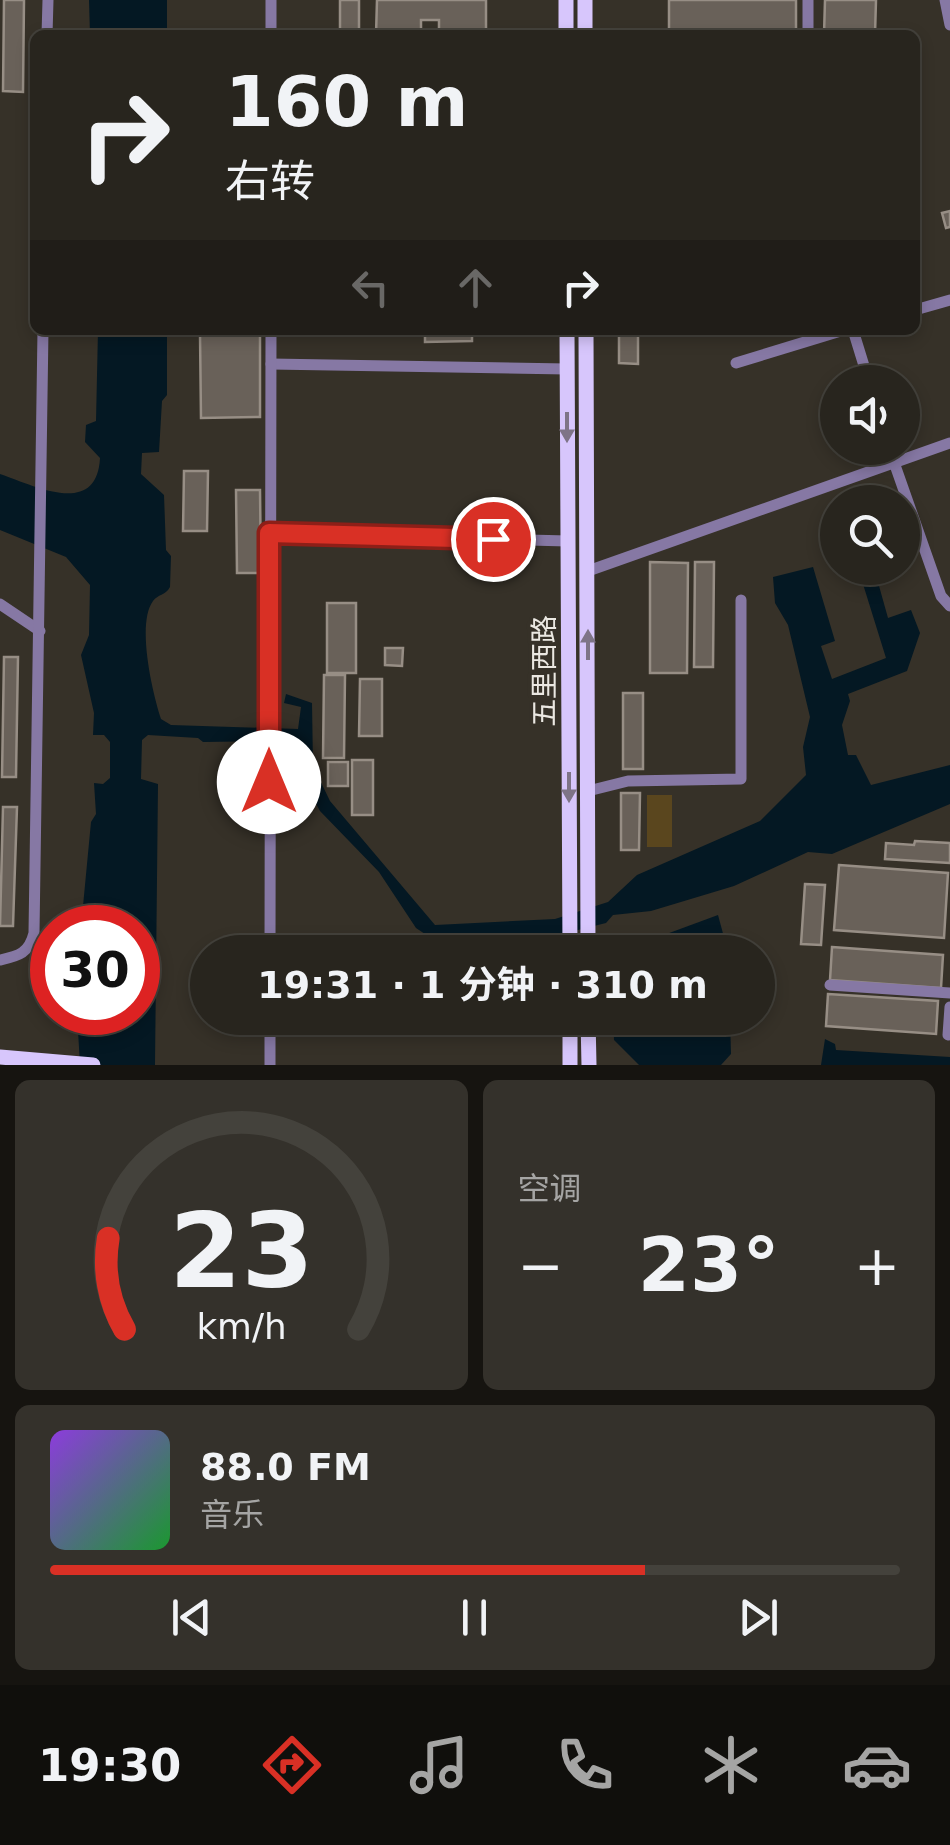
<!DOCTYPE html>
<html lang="zh">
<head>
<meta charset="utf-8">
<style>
  :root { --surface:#28251e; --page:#34312b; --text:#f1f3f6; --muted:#a5a5a4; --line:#44423c; --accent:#d93025 }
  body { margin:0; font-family:"DejaVu Sans","Noto Sans SC",sans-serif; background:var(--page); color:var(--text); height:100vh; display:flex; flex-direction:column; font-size:38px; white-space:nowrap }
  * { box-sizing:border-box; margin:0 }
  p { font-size:32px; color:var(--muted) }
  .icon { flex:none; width:55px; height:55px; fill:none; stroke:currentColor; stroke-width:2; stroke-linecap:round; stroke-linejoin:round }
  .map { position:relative; height:1065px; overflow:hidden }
  .panel { display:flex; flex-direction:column; gap:15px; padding:15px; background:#161410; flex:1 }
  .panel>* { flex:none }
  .top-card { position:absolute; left:30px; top:30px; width:890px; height:305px; border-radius:15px; box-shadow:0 5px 15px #0003,0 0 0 2px var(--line); background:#28251e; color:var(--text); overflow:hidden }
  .tools { position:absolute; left:820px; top:365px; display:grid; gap:20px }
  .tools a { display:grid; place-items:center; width:100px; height:100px; border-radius:50%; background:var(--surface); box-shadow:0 5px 15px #0003,0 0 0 2px var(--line); font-size:50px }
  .speed { position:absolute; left:30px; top:905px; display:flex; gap:20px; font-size:50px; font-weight:700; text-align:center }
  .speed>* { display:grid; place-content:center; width:130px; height:130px; border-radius:50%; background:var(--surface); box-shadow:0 5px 15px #0003,0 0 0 2px var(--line); line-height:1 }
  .speed .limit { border:15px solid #d22; background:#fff; color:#111 }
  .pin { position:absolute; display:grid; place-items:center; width:85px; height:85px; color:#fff; margin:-42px; border:5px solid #fff; border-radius:50%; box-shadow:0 2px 10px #0007 }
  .me { position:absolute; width:110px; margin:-55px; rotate:0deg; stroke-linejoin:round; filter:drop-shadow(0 0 8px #0008) }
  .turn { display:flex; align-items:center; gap:35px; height:210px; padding:0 30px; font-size:45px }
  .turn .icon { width:130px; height:130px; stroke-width:2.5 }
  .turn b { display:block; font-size:70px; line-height:85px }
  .lanes { display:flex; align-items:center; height:95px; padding:0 30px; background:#0003; justify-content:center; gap:50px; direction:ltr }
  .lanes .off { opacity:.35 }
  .big { font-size:75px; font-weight:700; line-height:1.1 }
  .panel .widget { flex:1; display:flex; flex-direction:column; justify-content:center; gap:15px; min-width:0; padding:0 35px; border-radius:15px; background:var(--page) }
  .panel .dial { align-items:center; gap:0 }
  .dial svg { height:260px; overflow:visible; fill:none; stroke:var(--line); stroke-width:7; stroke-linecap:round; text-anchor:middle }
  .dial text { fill:var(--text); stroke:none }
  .song { display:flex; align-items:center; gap:30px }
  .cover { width:120px; height:120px; border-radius:15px; background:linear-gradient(135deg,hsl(270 70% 55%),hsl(130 70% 35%)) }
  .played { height:10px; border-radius:5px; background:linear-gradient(90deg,var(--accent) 70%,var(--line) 70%) }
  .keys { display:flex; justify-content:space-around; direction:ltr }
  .heat { display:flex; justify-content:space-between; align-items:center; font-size:55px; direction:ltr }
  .panel .tiles { flex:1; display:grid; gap:15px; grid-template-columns:1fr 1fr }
  .widget:last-child { grid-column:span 2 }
  .trip { position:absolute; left:190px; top:935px; width:585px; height:100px; border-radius:50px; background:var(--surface); box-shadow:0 5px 15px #0003,0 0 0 2px var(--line); font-weight:700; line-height:100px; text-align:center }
  .tabs { display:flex; height:160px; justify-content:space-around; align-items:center; background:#100f0c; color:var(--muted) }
  .tabs .icon { width:70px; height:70px }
  .tabs .current { color:var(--accent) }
  .tabs b { font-size:45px; color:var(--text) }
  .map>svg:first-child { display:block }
</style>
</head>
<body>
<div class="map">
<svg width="950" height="1065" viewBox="0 0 950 1065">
  <rect width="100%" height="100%" fill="#363128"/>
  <rect fill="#5a461e" x="647" y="795" width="25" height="52"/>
  <g fill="#041823">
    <path d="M89 0H167V35H90Z"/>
    <path d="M98 330H167V395L162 401 159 452 142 453 141 474 164 495 166 550 171 556 170 587C165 596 158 594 153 601 136 624 153 695 161 719L171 725 298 729 301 707 284 703 286 694 312 703 313 766 330 801 435 925 555 919 608 902 637 875 760 821 806 775 803 747 810 717 788 625 775 603 773 577 813 567 835 641 821 646 832 679 886 658 858 568H874L888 618 911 610 920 633 907 671 848 694 850 701 842 725 848 755H856L871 785 950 765V804L832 854 808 852 734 886 651 911 613 915 606 923 558 935 434 940 416 928 379 872 320 811 282 741 203 742 198 738 148 735 142 740 141 779 158 784 155 1065H80L77 1013 138 1012V928L81 927 91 822 96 814 94 783 103 784 110 778V742L104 735H93L94 713 81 655 89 635 90 585 66 557 0 530V474C35 486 97 518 100 458L85 442 86 425 96 421Z"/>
    <path d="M718 915 728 952H632L634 946Z"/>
    <path d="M613 1018H730L731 1054 721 1065H639L614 1040Z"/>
    <path d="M825 1039 835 1044 836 1050 950 1057V1065H821Z"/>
  </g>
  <g fill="#696159" stroke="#978e85" stroke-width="2.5">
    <path d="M4 0H24L23 92 3 91Z"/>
    <rect x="340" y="0" width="19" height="35"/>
    <path d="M377 0H486V35H439V20H421V35H376Z"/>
    <rect x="669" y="0" width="127" height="35"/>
    <path d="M825 0H876L875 35H824Z"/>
    <path d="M950 211V227L946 228 942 213Z"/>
    <path d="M425 330H472V341L425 342Z"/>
    <path d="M619 330H638V364L619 363Z"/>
    <path d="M260 333V417L201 418 200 334Z"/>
    <path d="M184 471H208L207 531H183Z"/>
    <path d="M236 490H260L261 573H237Z"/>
    <path d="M650 562 688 563 687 673H650Z"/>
    <path d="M695 562H714L713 667H694Z"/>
    <rect x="327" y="603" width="29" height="70"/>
    <path d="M385 648H403L402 666 385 665Z"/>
    <path d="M4 657H18L16 777H2Z"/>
    <path d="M324 675H345L344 758H323Z"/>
    <path d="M360 679H382V736H359Z"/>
    <rect x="623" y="693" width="20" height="76"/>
    <rect x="352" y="760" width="21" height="55"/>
    <rect x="328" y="762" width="20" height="24"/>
    <path d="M621 793H640L639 850H621Z"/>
    <path d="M3 807H17L13 926H0Z"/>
    <path d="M915 841 950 843V863L885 859 886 843 914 845Z"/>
    <path d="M839 865 948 873 944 938 834 930Z"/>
    <path d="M805 884 825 885 821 945 801 944Z"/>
    <path d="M832 947 943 955 941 988 830 980Z"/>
    <path d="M828 994 938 1001 936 1034 826 1026Z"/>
  </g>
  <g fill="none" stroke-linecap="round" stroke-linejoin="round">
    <g stroke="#8678a4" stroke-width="11">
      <path d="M271 0V35"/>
      <path d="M808 0V35"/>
      <path d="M945 0 950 25"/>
      <path d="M47 35 48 0"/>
      <path d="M915 310 950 300"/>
      <path d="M853 330 869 382"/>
      <path d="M736 363 844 330"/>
      <path d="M271 364 567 369"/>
      <path d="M889 448 941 596 950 606"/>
      <path d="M269 533 568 541"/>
      <path d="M588 571 950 443"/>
      <path d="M0 604 40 631"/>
      <path d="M588 791 628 781 741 779V600"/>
      <path d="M270 952 271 330"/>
      <path d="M0 960C19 956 29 953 34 933L43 330"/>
      <path d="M830 985 950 993"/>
      <path d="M270 1018V1065"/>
      <path d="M948 1035 950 1007"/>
    </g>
    <g stroke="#d7c6fc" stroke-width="15">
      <path d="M566 0V35"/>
      <path d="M585 0V35"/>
      <path d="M567 330 570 952"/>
      <path d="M586 330 588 952"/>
      <path d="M570 1018V1065"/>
      <path d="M588 1018 589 1065"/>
      <path d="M0 1057 93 1065"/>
    </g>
  </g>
  <defs><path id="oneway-solid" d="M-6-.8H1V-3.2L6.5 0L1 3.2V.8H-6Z" transform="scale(2.5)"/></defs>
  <g fill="#7e7487">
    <use href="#oneway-solid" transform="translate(567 427) rotate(90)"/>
    <use href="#oneway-solid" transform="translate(588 645) rotate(-90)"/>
    <use href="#oneway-solid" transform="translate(569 787) rotate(90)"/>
  </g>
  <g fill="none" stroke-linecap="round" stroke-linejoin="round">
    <defs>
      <path id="route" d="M269 782V533L493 539"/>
    </defs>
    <use href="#route" stroke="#8d1f18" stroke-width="25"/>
    <use href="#route" stroke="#d93025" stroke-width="18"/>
  </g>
  <g text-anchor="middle" stroke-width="8" stroke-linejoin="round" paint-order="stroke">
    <g font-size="28" fill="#ebe8e2" stroke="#363128">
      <text transform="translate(544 671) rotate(-90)" y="10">五里西路</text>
    </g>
  </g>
</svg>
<div class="tools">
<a><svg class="icon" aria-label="sound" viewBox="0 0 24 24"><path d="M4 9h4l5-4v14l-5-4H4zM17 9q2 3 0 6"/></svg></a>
<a><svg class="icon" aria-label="search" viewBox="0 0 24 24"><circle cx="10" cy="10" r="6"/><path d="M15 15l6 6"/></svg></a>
</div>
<div class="speed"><div class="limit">30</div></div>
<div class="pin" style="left:493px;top:539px;background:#d93025"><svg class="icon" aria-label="arrive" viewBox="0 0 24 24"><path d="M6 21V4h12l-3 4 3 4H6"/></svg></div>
<svg class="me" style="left:269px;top:782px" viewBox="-20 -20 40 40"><circle r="19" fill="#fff"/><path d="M0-13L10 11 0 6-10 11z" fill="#d93025"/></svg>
<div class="trip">19:31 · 1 分钟 · 310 m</div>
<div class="top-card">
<div class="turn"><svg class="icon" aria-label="right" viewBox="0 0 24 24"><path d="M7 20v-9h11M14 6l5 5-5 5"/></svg><div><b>160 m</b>右转</div></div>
<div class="lanes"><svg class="icon off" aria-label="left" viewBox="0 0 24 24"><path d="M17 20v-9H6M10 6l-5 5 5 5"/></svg><svg class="icon off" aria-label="ahead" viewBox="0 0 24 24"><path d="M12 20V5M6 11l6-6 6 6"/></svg><svg class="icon" aria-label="right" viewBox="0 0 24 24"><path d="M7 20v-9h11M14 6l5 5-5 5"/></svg></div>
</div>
</div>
<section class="panel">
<div class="tiles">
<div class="widget dial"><svg viewBox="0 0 100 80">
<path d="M14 69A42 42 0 1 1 86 69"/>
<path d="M14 69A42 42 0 0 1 9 41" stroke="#d93025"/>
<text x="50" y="56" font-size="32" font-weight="700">23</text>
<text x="50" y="72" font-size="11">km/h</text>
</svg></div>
<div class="widget"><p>空调</p>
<div class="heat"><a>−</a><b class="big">23°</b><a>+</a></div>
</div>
<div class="widget">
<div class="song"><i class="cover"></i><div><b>88.0 FM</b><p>音乐</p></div></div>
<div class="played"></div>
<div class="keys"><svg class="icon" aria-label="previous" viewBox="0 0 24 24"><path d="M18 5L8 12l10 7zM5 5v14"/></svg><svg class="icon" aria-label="pause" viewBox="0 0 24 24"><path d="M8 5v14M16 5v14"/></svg><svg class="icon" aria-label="next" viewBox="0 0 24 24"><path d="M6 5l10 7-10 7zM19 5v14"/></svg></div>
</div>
</div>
</section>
<nav class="tabs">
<b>19:30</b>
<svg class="icon current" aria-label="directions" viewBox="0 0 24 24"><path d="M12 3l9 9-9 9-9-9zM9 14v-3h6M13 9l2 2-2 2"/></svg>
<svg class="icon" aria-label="music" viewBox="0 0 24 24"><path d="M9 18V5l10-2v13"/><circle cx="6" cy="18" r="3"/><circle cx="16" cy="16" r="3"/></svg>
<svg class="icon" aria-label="phone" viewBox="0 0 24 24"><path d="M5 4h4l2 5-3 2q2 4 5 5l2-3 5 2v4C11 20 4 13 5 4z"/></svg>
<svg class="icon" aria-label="climate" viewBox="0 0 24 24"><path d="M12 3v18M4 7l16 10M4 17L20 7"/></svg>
<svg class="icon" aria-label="car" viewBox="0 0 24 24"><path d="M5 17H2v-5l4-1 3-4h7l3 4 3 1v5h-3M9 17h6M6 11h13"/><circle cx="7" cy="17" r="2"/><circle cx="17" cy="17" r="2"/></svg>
</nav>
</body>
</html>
